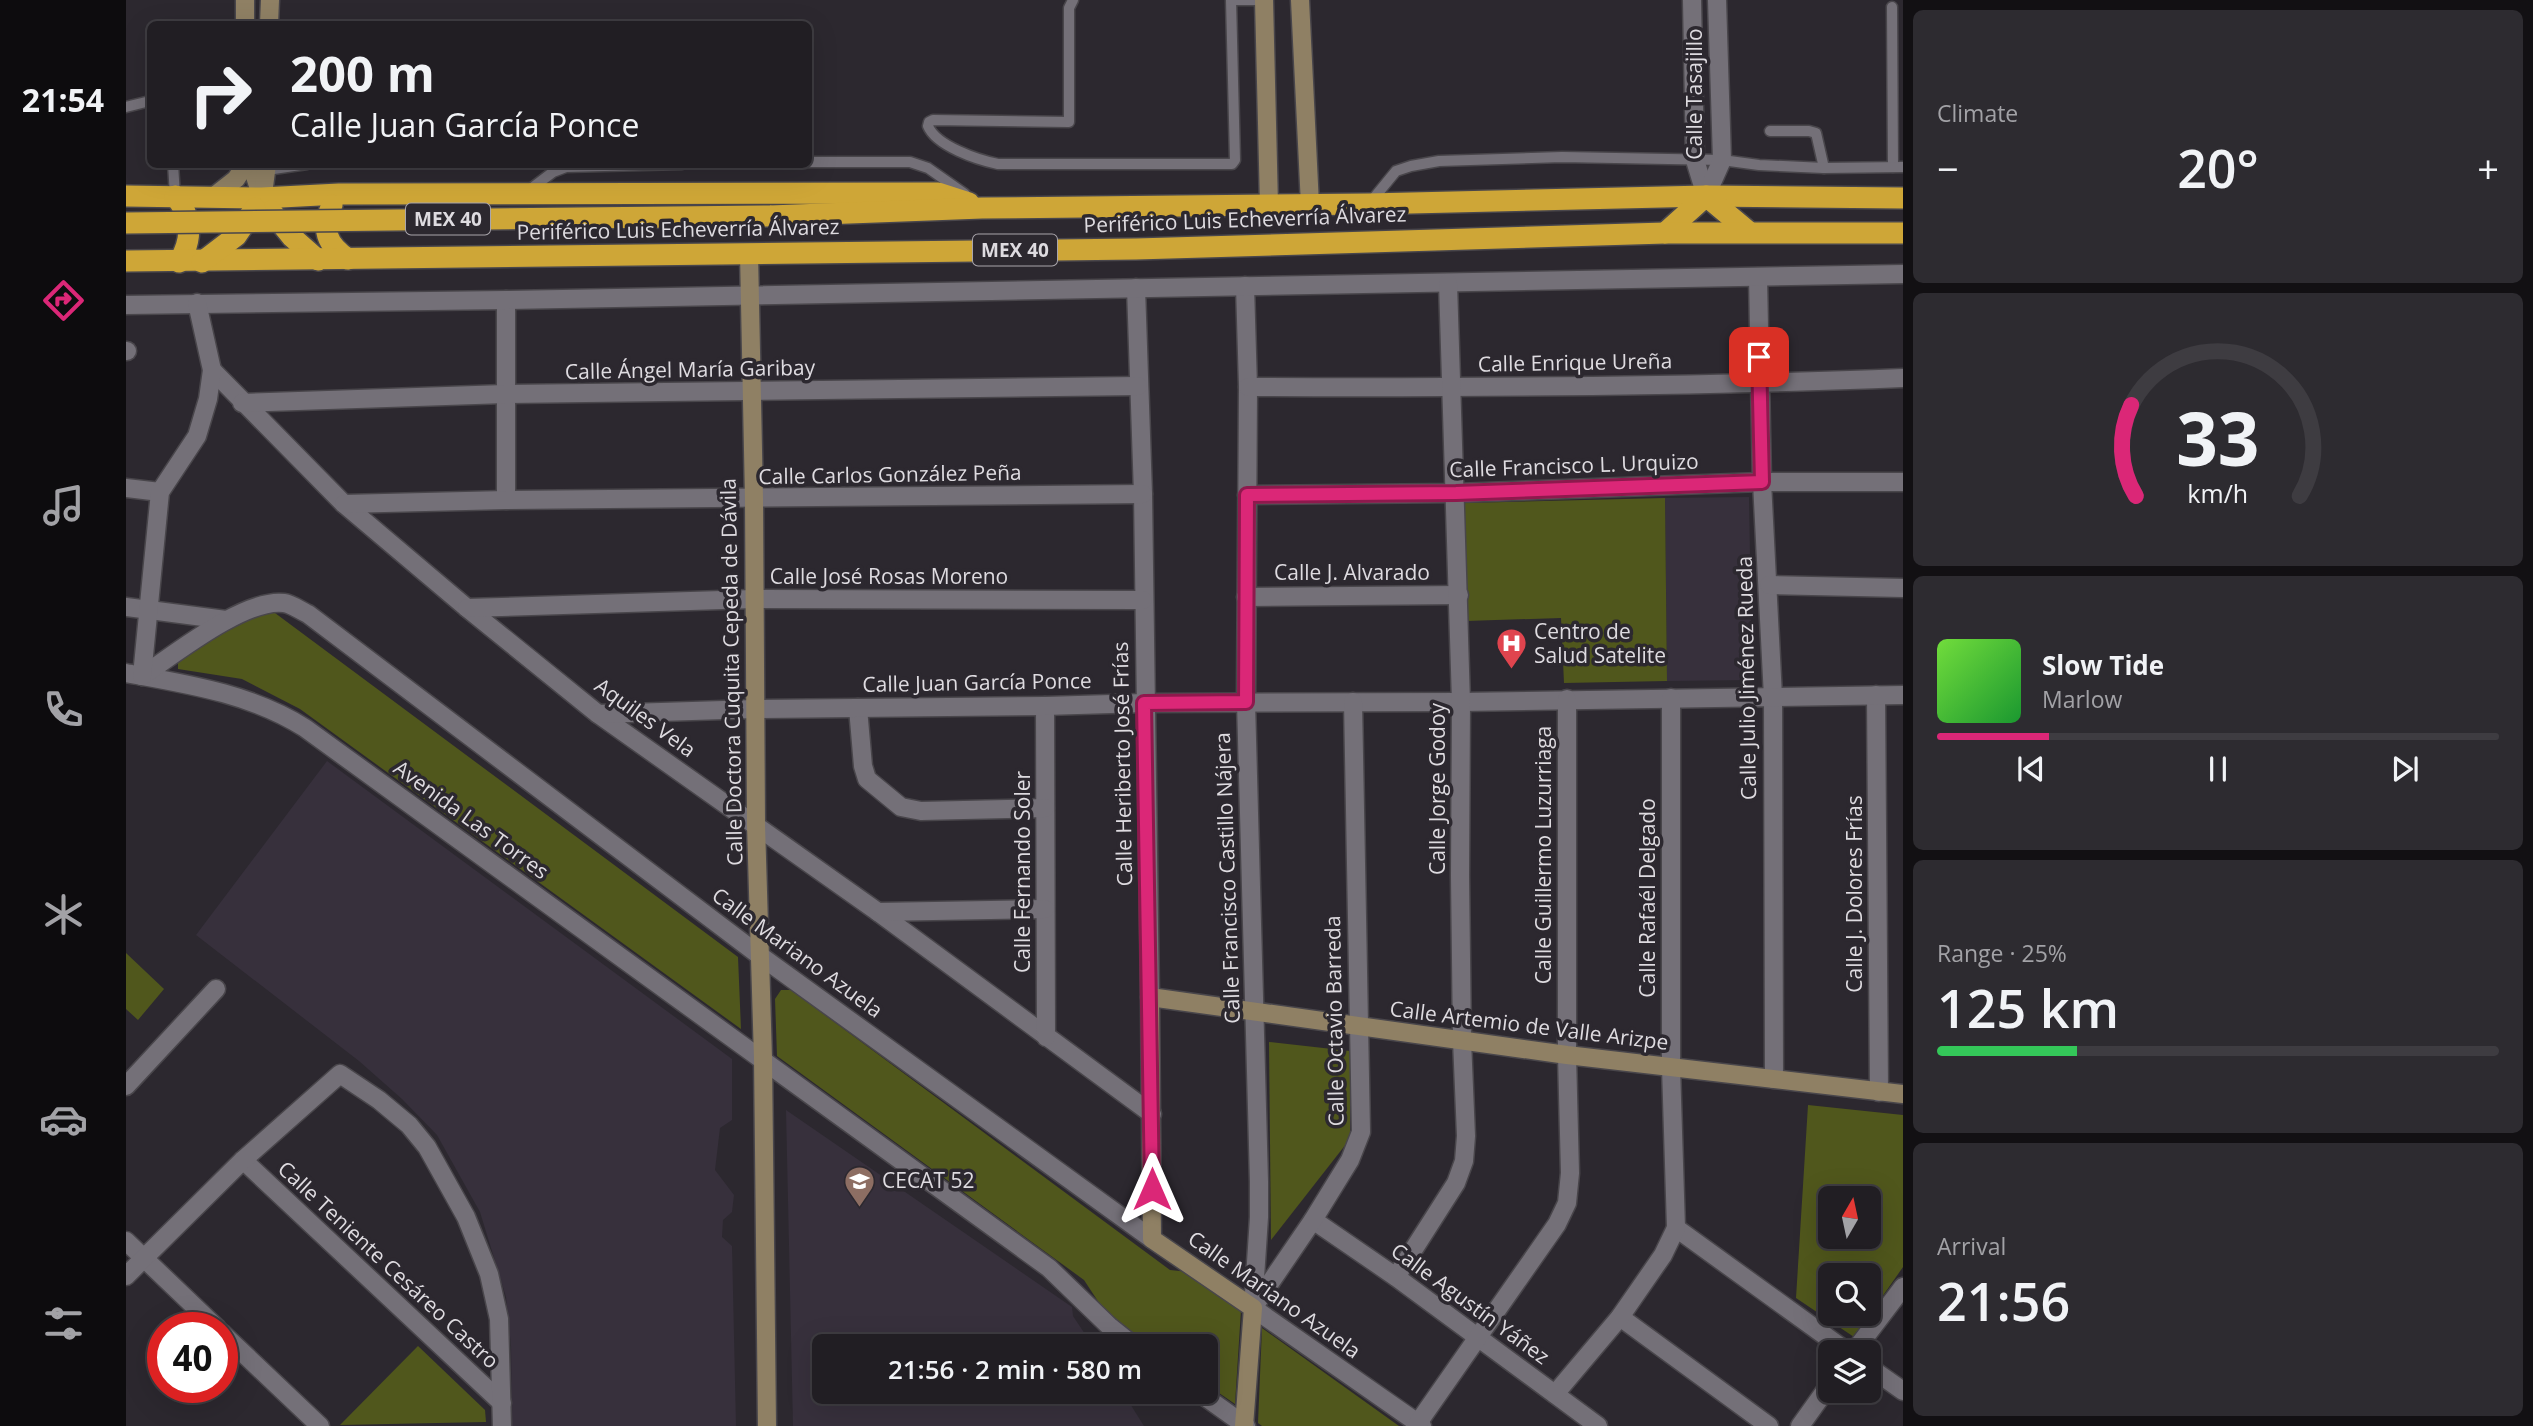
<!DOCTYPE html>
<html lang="en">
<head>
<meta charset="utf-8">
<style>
  :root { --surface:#211e23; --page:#2d2b30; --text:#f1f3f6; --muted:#a2a2a6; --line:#3e3c41; --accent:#db2777 }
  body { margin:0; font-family:"Open Sans",sans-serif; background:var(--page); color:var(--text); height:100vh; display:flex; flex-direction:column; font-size:26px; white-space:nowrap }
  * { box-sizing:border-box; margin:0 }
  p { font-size:23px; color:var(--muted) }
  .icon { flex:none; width:38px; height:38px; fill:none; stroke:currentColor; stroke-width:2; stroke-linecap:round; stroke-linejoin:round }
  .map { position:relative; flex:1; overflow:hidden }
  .side { display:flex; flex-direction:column; gap:10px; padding:10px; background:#121013; width:630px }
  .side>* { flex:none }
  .guide { position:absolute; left:21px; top:21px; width:665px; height:147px; border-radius:10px; box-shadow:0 7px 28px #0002,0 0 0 2px var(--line); background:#211e23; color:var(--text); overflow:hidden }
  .needle { width:46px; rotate:9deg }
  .fabs { position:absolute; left:1692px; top:1186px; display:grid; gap:14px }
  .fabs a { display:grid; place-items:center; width:63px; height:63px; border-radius:10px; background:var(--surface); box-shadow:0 7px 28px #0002,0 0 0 2px var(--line); font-size:35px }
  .speed { position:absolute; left:21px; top:1312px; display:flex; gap:14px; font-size:35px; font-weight:700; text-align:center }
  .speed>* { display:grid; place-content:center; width:91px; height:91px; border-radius:50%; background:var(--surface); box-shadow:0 7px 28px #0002,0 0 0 2px var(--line); line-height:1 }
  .speed .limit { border:10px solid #d22; background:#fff; color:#111 }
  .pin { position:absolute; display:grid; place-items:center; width:60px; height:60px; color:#fff; margin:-30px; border-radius:14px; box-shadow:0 4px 10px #0006 }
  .me { position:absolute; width:77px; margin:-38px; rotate:0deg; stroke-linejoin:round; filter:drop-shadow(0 0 5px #0008) }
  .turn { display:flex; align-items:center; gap:24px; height:147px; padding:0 28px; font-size:32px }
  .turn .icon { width:91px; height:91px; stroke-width:2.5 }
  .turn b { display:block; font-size:49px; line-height:60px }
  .big { font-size:52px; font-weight:600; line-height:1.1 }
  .side .widget { flex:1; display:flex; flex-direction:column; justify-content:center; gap:10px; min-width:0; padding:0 24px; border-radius:10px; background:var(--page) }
  .side .dial { align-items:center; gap:0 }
  .dial svg { height:182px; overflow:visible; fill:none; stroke:var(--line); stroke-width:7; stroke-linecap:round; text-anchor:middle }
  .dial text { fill:var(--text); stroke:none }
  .song { display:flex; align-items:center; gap:21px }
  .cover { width:84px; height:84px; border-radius:10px; background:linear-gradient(135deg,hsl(100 70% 55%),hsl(130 70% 35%)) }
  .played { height:7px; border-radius:4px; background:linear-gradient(90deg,var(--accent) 20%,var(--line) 20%) }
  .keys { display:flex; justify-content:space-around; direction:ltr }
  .heat { display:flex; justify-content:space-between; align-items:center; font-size:38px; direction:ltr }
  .charge { height:10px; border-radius:5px; background:linear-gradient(90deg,#34c759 25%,var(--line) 0) }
  .trip { position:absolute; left:686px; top:1334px; width:406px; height:70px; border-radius:10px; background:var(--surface); box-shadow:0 7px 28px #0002,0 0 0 2px var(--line); font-weight:600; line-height:70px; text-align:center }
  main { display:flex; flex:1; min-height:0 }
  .menu { display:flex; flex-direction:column; width:126px; justify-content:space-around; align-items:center; background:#0d0c0e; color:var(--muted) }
  .menu .icon { width:49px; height:49px }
  .menu .selected { color:var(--accent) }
  .menu b { font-size:32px; color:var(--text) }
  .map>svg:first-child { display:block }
</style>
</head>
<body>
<main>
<nav class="menu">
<b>21:54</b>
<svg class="icon selected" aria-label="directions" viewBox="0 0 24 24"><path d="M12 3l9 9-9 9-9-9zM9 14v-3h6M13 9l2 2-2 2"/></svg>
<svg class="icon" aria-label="music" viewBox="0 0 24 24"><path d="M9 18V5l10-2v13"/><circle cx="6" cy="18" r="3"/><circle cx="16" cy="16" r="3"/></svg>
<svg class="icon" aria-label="phone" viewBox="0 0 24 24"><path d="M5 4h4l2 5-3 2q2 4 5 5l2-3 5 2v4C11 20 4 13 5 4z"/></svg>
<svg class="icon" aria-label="climate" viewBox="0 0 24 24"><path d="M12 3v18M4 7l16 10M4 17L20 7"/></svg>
<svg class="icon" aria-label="car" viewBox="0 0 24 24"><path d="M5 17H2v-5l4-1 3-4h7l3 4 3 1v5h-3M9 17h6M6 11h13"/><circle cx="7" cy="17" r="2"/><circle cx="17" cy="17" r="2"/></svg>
<svg class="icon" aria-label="filters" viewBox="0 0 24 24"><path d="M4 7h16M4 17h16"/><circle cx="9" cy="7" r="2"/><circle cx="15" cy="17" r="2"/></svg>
</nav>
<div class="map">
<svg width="1777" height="1426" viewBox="0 0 1777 1426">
  <rect width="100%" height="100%" fill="#2c282f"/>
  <g fill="#37303c">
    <path d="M1623 497 1626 680 1541 681 1539 498Z"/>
    <path d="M201 761 606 1059V1120L594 1128 589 1170 608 1195 606 1212 597 1220 596 1237 606 1246 610 1426H386L385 1346 380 1297 354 1212 311 1135 276 1099 233 1061 70 935Z"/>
    <path d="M660 1110 946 1307 947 1316 967 1346H698V1391H996L1018 1426H667Z"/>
  </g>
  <g fill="#50571c" fill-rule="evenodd">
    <path d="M1539 498 1541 681 1438 683 1435 618 1340 621 1338 503Z"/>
    <path d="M134 609 149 613 612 957 615 1029 174 709 116 679 52 669V660Z"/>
    <path d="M0 953 38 989 12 1020 0 1009Z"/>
    <path d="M655 990H665L1044 1270 1063 1272 1115 1310 1109 1404 1080 1384V1346H1025L981 1315 958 1280 651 1056 649 999Z"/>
    <path d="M1143 1042 1224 1051V1139L1145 1240Z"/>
    <path d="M1682 1105 1777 1115V1267L1728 1337 1670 1298ZM1704 1199H1743V1237H1704ZM1704 1276H1743V1314H1704Z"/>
    <path d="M1136 1328 1273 1426H1136L1132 1423Z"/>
    <path d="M292 1346 359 1410 360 1422 214 1425Z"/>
  </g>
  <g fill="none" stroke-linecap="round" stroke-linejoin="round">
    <defs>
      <g id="lane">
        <path d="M947 0 943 8V122L807 120 803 122 802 126C810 146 852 160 872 164H1106L1109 160 1105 0"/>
        <path d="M1106 0H1141"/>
        <path d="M1766 7 1767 167"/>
        <path d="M0 107 24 101"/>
        <path d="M1644 131H1683L1690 133 1698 168"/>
        <path d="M682 162H784L802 168 839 194"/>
        <path d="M47 164 49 196"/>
        <path d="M141 170 181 164"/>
        <path d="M402 191 427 172 440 167 556 164"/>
        <path d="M1243 204 1270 171 1285 166 1313 161 1436 157 1596 160 1633 165 1698 168 1777 167"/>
      </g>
      <g id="street">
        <path d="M1566 0 1569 160 1580 196"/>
        <path d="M1580 196 1596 160 1591 0"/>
        <path d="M1632 277 1636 482 1647 697 1648 1079"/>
        <path d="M1119 286 1122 387 1120 702 1133 1182V1217L1127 1308"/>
        <path d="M1010 288 1017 494 1024 997"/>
        <path d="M380 300V500"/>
        <path d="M0 305 380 300 1777 274"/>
        <path d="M0 351H1"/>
        <path d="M86 370 218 504 341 608 472 714 752 912 1026 1114"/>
        <path d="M1122 387C1340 388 1559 387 1777 378"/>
        <path d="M116 403 379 394 1012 386"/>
        <path d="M0 488 34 492"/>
        <path d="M1121 495 1330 493 1636 482H1777"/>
        <path d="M218 504 380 500 1017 494"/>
        <path d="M1643 585 1777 588"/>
        <path d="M1120 597 1333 595"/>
        <path d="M0 607 100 620"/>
        <path d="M341 608 628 599 1017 600"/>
        <path d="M0 673C61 684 126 694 179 728L923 1268 983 1326 1008 1346"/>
        <path d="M16 676C49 654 119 598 158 603 166 604 175 611 182 614L633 955 1026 1239"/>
        <path d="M16 676 34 492 71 436 82 399 86 370 71 303"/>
        <path d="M1750 695 1753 1092"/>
        <path d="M919 706 920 1037"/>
        <path d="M732 708 737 766 741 779 775 807 795 811 919 808"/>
        <path d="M472 714 629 709 919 706 1018 703 1335 702 1777 695"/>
        <path d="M752 912 919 909"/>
        <path d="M0 1086 90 989"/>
        <path d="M117 1160 376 1403"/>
        <path d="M1187 1220 1270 1277 1472 1426"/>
        <path d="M1550 1228 1723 1353"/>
        <path d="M0 1241 91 1328"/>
        <path d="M0 1276 117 1160 214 1074 253 1100 283 1125 301 1147 340 1217 363 1274 373 1319 376 1426"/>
        <path d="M1270 1277 1330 1183 1338 1161 1340 1136 1336 1040 1334 876 1335 702 1322 283"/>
        <path d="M1129 1305 1187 1220 1224 1160 1235 1132 1227 702"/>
        <path d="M1127 1308 1296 1426"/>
        <path d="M1494 1317 1643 1426"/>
        <path d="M96 1333 194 1426"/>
        <path d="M1727 1353 1777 1287"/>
        <path d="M1743 1367 1777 1391"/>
        <path d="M1071 1391 1120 1426"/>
        <path d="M1429 1394 1494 1317 1537 1255 1550 1228 1545 1067V698"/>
        <path d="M1292 1426V1423L1431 1224 1441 1203 1444 1173 1441 1055V699"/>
        <path d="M1674 1426 1704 1384"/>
      </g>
      <g id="secondary">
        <path d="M119 0V24"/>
        <path d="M1138 0 1143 205"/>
        <path d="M1174 0 1184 205"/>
        <path d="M143 24 144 0"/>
        <path d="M125 164 136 198"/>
        <path d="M137 194 141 164"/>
        <path d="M87 197 110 179 120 164"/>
        <path d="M623 253 628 499 630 825 637 1058 641 1426"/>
        <path d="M1118 1426 1127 1308 1026 1239 1024 997 1441 1055 1777 1094"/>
      </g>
      <g id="highway">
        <path d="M0 196 136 198 213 194 812 193 843 203"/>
        <path d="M49 196C66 216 67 239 53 262"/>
        <path d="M206 205C195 229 200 244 222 259"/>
        <path d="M145 211 166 237 192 260"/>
        <path d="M644 216 856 208 1243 204 1580 196 1777 198"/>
        <path d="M1539 233 1580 196 1623 232"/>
        <path d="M0 261 1010 249 1539 233H1777"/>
        <path d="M76 262 110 236 129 208"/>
      </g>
    </defs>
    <use href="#lane" stroke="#49464b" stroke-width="13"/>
    <use href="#street" stroke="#49464b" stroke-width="21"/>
    <use href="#secondary" stroke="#49464b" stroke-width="21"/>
    <use href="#highway" stroke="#49464b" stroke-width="24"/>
    <use href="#lane" stroke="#747078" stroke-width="10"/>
    <use href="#street" stroke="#747078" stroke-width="18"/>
    <use href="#secondary" stroke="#8f8064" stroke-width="18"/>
    <use href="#highway" stroke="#cea637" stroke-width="21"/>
    <defs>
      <path id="highway-bridge" d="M0 223 644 216"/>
    </defs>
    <use href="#highway-bridge" stroke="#49464b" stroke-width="24" stroke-linecap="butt"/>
    <use href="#highway-bridge" stroke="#cea637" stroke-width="21"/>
  </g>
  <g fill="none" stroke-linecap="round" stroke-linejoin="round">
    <defs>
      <path id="route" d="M1026 1189 1018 703 1120 702 1121 495 1330 493 1636 482 1633 357"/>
    </defs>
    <use href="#route" stroke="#8e194d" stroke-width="18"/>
    <use href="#route" stroke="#db2777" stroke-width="12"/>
  </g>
  <defs>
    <symbol id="hospital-pin" viewBox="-11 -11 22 30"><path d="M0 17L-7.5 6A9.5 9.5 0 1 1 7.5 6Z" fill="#e0444e" stroke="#2c282f"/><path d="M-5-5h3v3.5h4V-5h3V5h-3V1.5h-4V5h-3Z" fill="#fff"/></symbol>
    <symbol id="school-pin" viewBox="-11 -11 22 30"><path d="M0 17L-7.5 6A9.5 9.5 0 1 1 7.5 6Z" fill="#8d6e63" stroke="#2c282f"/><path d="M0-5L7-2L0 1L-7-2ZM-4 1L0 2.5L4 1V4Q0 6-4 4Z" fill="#fff"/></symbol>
  </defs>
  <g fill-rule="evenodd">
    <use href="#hospital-pin" x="1368" y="626" width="35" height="47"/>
    <use href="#school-pin" x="716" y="1164" width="35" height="47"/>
  </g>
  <g text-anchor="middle" stroke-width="7" stroke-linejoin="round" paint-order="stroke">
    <g fill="#2c282f" stroke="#a9a5ab" stroke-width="2">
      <rect x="280" y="203.5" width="84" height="31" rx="5"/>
      <rect x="847" y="234.5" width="84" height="31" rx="5"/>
    </g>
    <g font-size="19" font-weight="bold" fill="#dedbe0">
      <text x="322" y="226">MEX 40</text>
      <text x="889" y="257">MEX 40</text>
    </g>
    <g font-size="21" fill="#dedbe0" stroke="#2c282f">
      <text transform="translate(1569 94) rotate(-90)" y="7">Calle Tasajillo</text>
      <text transform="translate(1119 220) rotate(-2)" y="7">Periférico Luis Echeverría Álvarez</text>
      <text transform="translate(552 230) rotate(-1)" y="7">Periférico Luis Echeverría Álvarez</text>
      <text transform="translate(1449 363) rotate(-1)" y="7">Calle Enrique Ureña</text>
      <text transform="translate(564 370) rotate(-1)" y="7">Calle Ángel María Garibay</text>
      <text transform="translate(1448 466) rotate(-2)" y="7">Calle Francisco L. Urquizo</text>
      <text transform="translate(764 475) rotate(-1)" y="7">Calle Carlos González Peña</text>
      <text x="1226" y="580">Calle J. Alvarado</text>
      <text x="763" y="584">Calle José Rosas Moreno</text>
      <text transform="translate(606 672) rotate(-91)" y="7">Calle Doctora Cuquita Cepeda de Dávila</text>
      <text transform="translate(1621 678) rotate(-91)" y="7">Calle Julio Jiménez Rueda</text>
      <text transform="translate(851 683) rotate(-1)" y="7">Calle Juan García Ponce</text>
      <text transform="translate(519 718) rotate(36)" y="7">Aquiles Vela</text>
      <text transform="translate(997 764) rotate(-91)" y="7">Calle Heriberto José Frías</text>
      <text transform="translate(1312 789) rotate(-90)" y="7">Calle Jorge Godoy</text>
      <text transform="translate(345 820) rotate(36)" y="7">Avenida Las Torres</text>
      <text transform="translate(1418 855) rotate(-90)" y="7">Calle Guillermo Luzurriaga</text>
      <text transform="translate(897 872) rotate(-90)" y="7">Calle Fernando Soler</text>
      <text transform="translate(1102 878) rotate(-92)" y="7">Calle Francisco Castillo Nájera</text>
      <text transform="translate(1729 894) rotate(-90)" y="7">Calle J. Dolores Frías</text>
      <text transform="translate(1522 898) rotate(-90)" y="7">Calle Rafaél Delgado</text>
      <text transform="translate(671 953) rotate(36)" y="7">Calle Mariano Azuela</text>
      <text transform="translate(1209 1021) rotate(-91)" y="7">Calle Octavio Barreda</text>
      <text transform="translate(1403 1026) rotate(7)" y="7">Calle Artemio de Valle Arizpe</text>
      <text transform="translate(262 1265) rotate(43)" y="7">Calle Teniente Cesáreo Castro</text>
      <text transform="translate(1148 1295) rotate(35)" y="7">Calle Mariano Azuela</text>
      <text transform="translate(1344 1304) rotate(36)" y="7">Calle Agustín Yáñez</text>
    </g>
    <g font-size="21" fill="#dedbe0" stroke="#2c282f" text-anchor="start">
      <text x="1408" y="639">Centro de<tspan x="1408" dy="24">Salud Satelite</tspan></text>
      <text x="756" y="1188">CECAT 52</text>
    </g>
  </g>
</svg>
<div class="fabs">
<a><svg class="needle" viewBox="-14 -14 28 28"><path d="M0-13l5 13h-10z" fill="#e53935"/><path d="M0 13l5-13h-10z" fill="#a2a2a6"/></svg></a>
<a><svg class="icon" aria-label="search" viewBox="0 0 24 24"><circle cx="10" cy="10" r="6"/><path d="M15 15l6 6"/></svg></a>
<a><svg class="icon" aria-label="layers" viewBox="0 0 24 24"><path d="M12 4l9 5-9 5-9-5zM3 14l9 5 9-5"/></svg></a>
</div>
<div class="speed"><div class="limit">40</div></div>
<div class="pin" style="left:1633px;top:357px;background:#d93025"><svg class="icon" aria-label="arrive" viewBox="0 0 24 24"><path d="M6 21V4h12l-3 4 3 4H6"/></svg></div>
<svg class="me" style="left:1026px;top:1189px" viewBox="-20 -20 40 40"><path d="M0-17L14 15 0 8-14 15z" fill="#db2777" stroke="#fff" stroke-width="4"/></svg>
<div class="trip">21:56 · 2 min · 580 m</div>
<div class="guide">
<div class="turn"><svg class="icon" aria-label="right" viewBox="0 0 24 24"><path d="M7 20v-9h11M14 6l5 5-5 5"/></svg><div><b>200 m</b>Calle Juan García Ponce</div></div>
</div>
</div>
<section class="side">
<div class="widget"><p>Climate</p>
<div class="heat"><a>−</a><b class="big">20°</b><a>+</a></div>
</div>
<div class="widget dial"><svg viewBox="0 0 100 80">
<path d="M14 69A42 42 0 1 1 86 69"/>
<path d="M14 69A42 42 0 0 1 12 29" stroke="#db2777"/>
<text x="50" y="56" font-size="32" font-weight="700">33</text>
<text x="50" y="72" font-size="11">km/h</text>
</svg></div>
<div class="widget">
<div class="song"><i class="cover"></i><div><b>Slow Tide</b><p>Marlow</p></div></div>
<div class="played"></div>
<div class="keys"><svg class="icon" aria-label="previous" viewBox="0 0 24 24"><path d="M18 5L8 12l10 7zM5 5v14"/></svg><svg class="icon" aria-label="pause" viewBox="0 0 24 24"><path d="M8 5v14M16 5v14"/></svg><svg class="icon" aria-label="next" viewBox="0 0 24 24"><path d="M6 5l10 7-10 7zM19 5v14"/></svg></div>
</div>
<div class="widget"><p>Range · 25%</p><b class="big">125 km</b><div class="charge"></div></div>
<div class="widget"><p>Arrival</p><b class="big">21:56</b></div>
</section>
</main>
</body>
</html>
